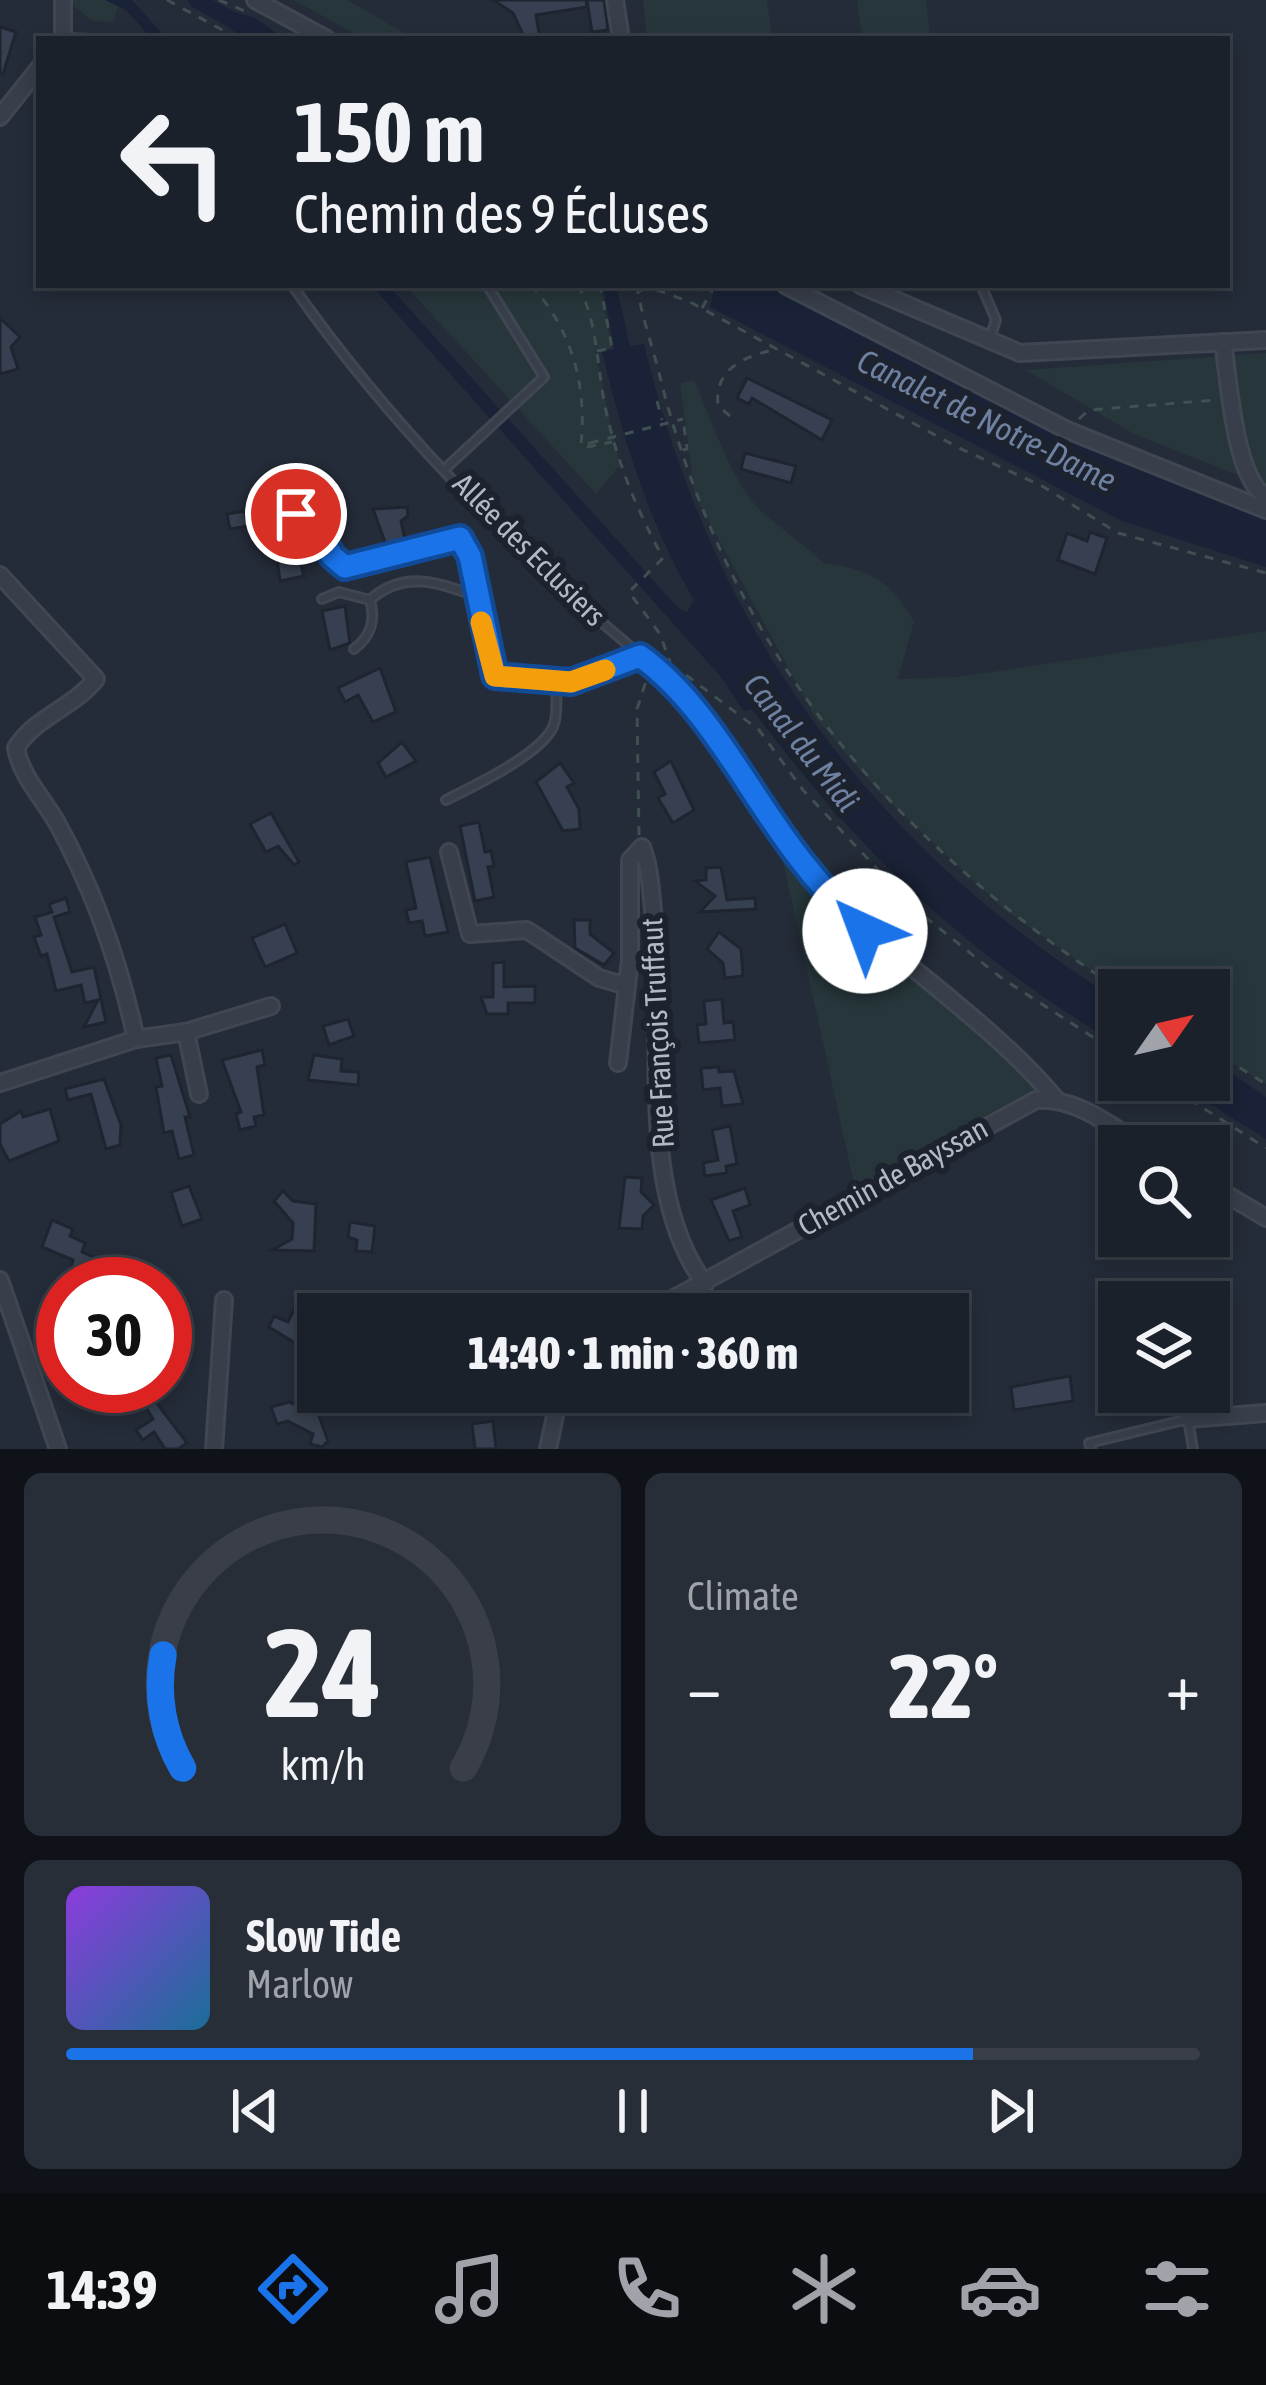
<!DOCTYPE html>
<html lang="en">
<head>
<meta charset="utf-8">
<style>
  :root { --surface:#1b212b; --page:#282e37; --text:#f1f3f6; --muted:#a0a3a9; --line:#393e47; --accent:#1a73e8 }
  body { margin:0; font-family:"Asap Condensed",sans-serif; background:var(--page); color:var(--text); height:100vh; display:flex; flex-direction:column; font-size:45px; white-space:nowrap }
  * { box-sizing:border-box; margin:0 }
  p { font-size:39px; color:var(--muted) }
  .icon { flex:none; width:66px; height:66px; fill:none; stroke:currentColor; stroke-width:2; stroke-linecap:round; stroke-linejoin:round }
  .map { position:relative; height:1449px; overflow:hidden }
  .sheet { display:flex; flex-direction:column; gap:24px; padding:24px; background:#0f1218; flex:1 }
  .sheet>* { flex:none }
  .top-card { position:absolute; left:36px; top:36px; width:1194px; height:252px; border-radius:0px; box-shadow:0 6px 18px #0003,0 0 0 3px var(--line); background:#1b212b; color:var(--text); overflow:hidden }
  .needle { width:78px; rotate:56deg }
  .fabs { position:absolute; left:1098px; top:969px; display:grid; gap:24px }
  .fabs a { display:grid; place-items:center; width:132px; height:132px; border-radius:0px; background:var(--surface); box-shadow:0 6px 18px #0003,0 0 0 3px var(--line); font-size:60px }
  .speed { position:absolute; left:36px; top:1257px; display:flex; gap:24px; font-size:60px; font-weight:700; text-align:center }
  .speed>* { display:grid; place-content:center; width:156px; height:156px; border-radius:50%; background:var(--surface); box-shadow:0 6px 18px #0003,0 0 0 3px var(--line); line-height:1 }
  .speed .limit { border:18px solid #d22; background:#fff; color:#111 }
  .pin { position:absolute; display:grid; place-items:center; width:102px; height:102px; color:#fff; margin:-51px; border:6px solid #fff; border-radius:50%; box-shadow:0 3px 12px #0007 }
  .me { position:absolute; width:132px; margin:-66px; rotate:317deg; stroke-linejoin:round; filter:drop-shadow(0 0 9px #0008) }
  .turn { display:flex; align-items:center; gap:42px; height:252px; padding:0 60px; font-size:54px }
  .turn .icon { width:156px; height:156px; stroke-width:2.5 }
  .turn b { display:block; font-size:84px; line-height:102px }
  .big { font-size:90px; font-weight:800; line-height:1.1 }
  .sheet .widget { flex:1; display:flex; flex-direction:column; justify-content:center; gap:18px; min-width:0; padding:0 42px; border-radius:18px; background:var(--page) }
  .sheet .dial { align-items:center; gap:0 }
  .dial svg { height:312px; overflow:visible; fill:none; stroke:var(--line); stroke-width:7; stroke-linecap:round; text-anchor:middle }
  .dial text { fill:var(--text); stroke:none }
  .song { display:flex; align-items:center; gap:36px }
  .cover { width:144px; height:144px; border-radius:18px; background:linear-gradient(135deg,hsl(270 70% 55%),hsl(200 70% 35%)) }
  .played { height:12px; border-radius:6px; background:linear-gradient(90deg,var(--accent) 80%,var(--line) 80%) }
  .keys { display:flex; justify-content:space-around; direction:ltr }
  .heat { display:flex; justify-content:space-between; align-items:center; font-size:66px; direction:ltr }
  .sheet .tiles { flex:1; display:grid; gap:24px; grid-template-columns:1fr 1fr }
  .widget:last-child { grid-column:span 2 }
  .trip { position:absolute; left:297px; top:1293px; width:672px; height:120px; border-radius:0px; background:var(--surface); box-shadow:0 6px 18px #0003,0 0 0 3px var(--line); font-weight:800; line-height:120px; text-align:center }
  .tab-bar { display:flex; height:192px; justify-content:space-around; align-items:center; background:#0b0d11; color:var(--muted) }
  .tab-bar .icon { width:84px; height:84px }
  .tab-bar .active { color:var(--accent) }
  .tab-bar b { font-size:54px; color:var(--text) }
  .map>svg:first-child { display:block }
</style>
</head>
<body>
<div class="map">
<svg width="1266" height="1449" viewBox="0 0 1266 1449">
  <rect width="100%" height="100%" fill="#242c39"/>
  <g fill="#26363a">
    <path d="M66 0H105L118 6 113 22 91 20Z"/>
    <path d="M293 0H347L415 39H365Z"/>
    <path d="M643 0H767L772 39H647Z"/>
    <path d="M857 0H926L930 39H862Z"/>
    <path d="M405 285H600L612 348 595 352 620 465 596 494Z"/>
    <path d="M1266 353V486L1134 434 1026 370Z"/>
    <path d="M694 380C710 417 724 459 746 493 762 518 801 540 823 563 869 568 891 582 914 621L898 679 958 677 1266 631V1084L1209 1049V990H1120L1005 910 879 792 815 717 695 496 680 383Z"/>
    <path d="M777 834 807 869 1055 1098 1036 1100 857 1197Z"/>
  </g>
  <g fill="#192236">
    <path d="M105 0H132L167 39H152L126 10Z"/>
    <path d="M225 9 255 18 285 39H244L219 20Z"/>
    <path d="M371 285H388L679 609 687 612 694 600C649 524 623 438 602 352L614 349 603 285H616L630 346 644 344C712 630 870 846 1119 1001V1046C959 947 865 859 752 709L744 711 721 677Z"/>
    <path d="M702 285H772L1083 445 1266 517V567L1122 521 710 307 714 292Z"/>
    <path d="M1209 1058 1266 1097V1139L1172 1080H1209Z"/>
  </g>
  <g fill="none" stroke-linecap="round" stroke-linejoin="round">
    <path stroke="#192236" stroke-width="16" d="M196 0 267 39"/>
  </g>
  <g fill="#374050" stroke="#1f2530" stroke-width="3">
    <path d="M493 0H586L587 7 536 15 540 39H525L513 13Z"/>
    <path d="M587 0H604L608 30 592 32Z"/>
    <path d="M0 27 16 32 3 74H0Z"/>
    <path d="M0 318 20 337 11 347 18 369 0 374Z"/>
    <path d="M747 378 832 420 822 440 752 398 749 404 737 398Z"/>
    <path d="M745 453 796 466 791 483 741 469Z"/>
    <path d="M407 507 408 516 401 521 405 540 386 545 373 509Z"/>
    <path d="M245 511 248 526 230 529 227 514Z"/>
    <path d="M290 528 304 576 280 581 273 530Z"/>
    <path d="M1090 532 1107 538 1095 574 1058 560 1067 533 1087 541Z"/>
    <path d="M345 606 350 643 330 650 322 611Z"/>
    <path d="M380 668 396 712 373 722 358 695 345 702 338 688Z"/>
    <path d="M402 742 416 761 386 777 378 763Z"/>
    <path d="M671 761 694 810 673 823 658 798 665 794 654 772Z"/>
    <path d="M560 763 574 783 567 787 579 809 580 829 563 831 536 782Z"/>
    <path d="M271 813 299 862 294 865 278 846 266 852 250 824Z"/>
    <path d="M479 822 485 852 491 851 494 866 488 867 494 897 475 901 460 826Z"/>
    <path d="M430 857 448 932 425 936 422 921 409 923 406 910 416 908 406 862Z"/>
    <path d="M721 867 727 900 755 898 756 909 700 912 715 896 695 881 706 880V868Z"/>
    <path d="M66 898 70 912 54 917 72 972 94 967 106 1022 84 1027 98 1000 85 1003 81 985 56 991 47 954 41 956 34 937 41 935 35 917 52 912 49 904Z"/>
    <path d="M574 920H590V934L614 953 604 965 575 948Z"/>
    <path d="M285 924 297 953 265 967 252 938Z"/>
    <path d="M719 932 741 949 743 976 725 978 723 963 707 949Z"/>
    <path d="M504 962V987L535 986V1003H508V1014H487L481 997H493V963Z"/>
    <path d="M722 999 724 1023 733 1022 735 1040 699 1043 697 1025 706 1024 704 1001Z"/>
    <path d="M348 1019 354 1036 329 1045 323 1026Z"/>
    <path d="M262 1050 265 1065 257 1067 264 1115 254 1117 256 1126 240 1130 236 1114 241 1112 222 1060Z"/>
    <path d="M171 1055 190 1117H185L194 1155 179 1159 172 1131 164 1133 156 1087 162 1086 156 1058Z"/>
    <path d="M314 1055 342 1059 341 1071 359 1072 358 1085 308 1080Z"/>
    <path d="M719 1067V1072L734 1071 743 1104 722 1106 720 1088 703 1090 701 1068Z"/>
    <path d="M104 1079 121 1125 120 1145 106 1149 91 1094 68 1100 65 1089Z"/>
    <path d="M50 1109 59 1141 9 1161 0 1144V1124L21 1111 23 1117Z"/>
    <path d="M730 1126 737 1164 726 1166 727 1173 705 1176 703 1163 718 1160 712 1130Z"/>
    <path d="M625 1177 642 1178 641 1192 654 1205 643 1216 642 1229 619 1228Z"/>
    <path d="M189 1186 202 1219 182 1226 171 1192Z"/>
    <path d="M745 1188 750 1205 733 1211 742 1237 729 1241 711 1200Z"/>
    <path d="M283 1191 293 1201 316 1204 314 1251 272 1250 292 1239 293 1223 274 1201Z"/>
    <path d="M52 1220 73 1229 70 1236 85 1243 82 1252 95 1258 84 1283 70 1276 73 1260 42 1247Z"/>
    <path d="M350 1222 375 1226 372 1252 356 1251 357 1240 348 1237Z"/>
    <path d="M300 1297 313 1303 308 1313 317 1357 307 1364 296 1354 295 1343 269 1327 274 1316 288 1322Z"/>
    <path d="M1070 1376 1073 1401 1014 1410 1011 1387Z"/>
    <path d="M156 1402 187 1443 178 1449H165L154 1432 143 1440 136 1430 153 1419 146 1408Z"/>
    <path d="M289 1402 318 1413 328 1441 322 1447 310 1444 313 1434 288 1421 277 1424 271 1407Z"/>
    <path d="M493 1421 496 1449H475L472 1424Z"/>
  </g>
  <g fill="none" stroke-linecap="round" stroke-linejoin="round">
    <defs>
      <g id="lane">
        <path d="M67 38 91 39"/>
        <path d="M292 285C386 420 511 548 638 653"/>
        <path d="M981 285 996 320 990 338"/>
        <path d="M447 467 544 377 487 285"/>
        <path d="M322 599 339 592 370 600"/>
        <path d="M354 649C371 636 376 621 370 600 403 570 438 582 475 596"/>
        <path d="M446 800C472 787 546 752 554 724 558 713 556 698 556 686"/>
        <path d="M1091 1449 1089 1443 1188 1419 1193 1449"/>
      </g>
      <g id="street">
        <path d="M63 0V39"/>
        <path d="M255 0 327 39"/>
        <path d="M615 0 621 39"/>
        <path d="M0 117 39 68"/>
        <path d="M785 285 1067 430 1266 510"/>
        <path d="M860 285 1020 353 1266 340"/>
        <path d="M1223 342C1229 380 1234 477 1266 497"/>
        <path d="M272 518 312 516 331 555 345 567 460 538 470 556 495 677 571 683 641 656C714 710 751 806 811 873 885 957 984 1014 1055 1098"/>
        <path d="M0 575 96 679C74 707 34 718 16 748 21 776 42 797 56 821 93 888 120 965 136 1039"/>
        <path d="M449 852 470 934 527 930 599 978 627 986"/>
        <path d="M186 1032 199 1094"/>
        <path d="M618 1063 630 960V860L642 847C651 870 651 895 654 920 665 1031 635 1190 705 1284"/>
        <path d="M0 1083 136 1039 186 1032 271 1006"/>
        <path d="M1209 1184 1266 1218"/>
        <path d="M0 1280 58 1449"/>
        <path d="M645 1314 1036 1100C1076 1097 1111 1126 1144 1146"/>
        <path d="M1188 1419 1266 1413"/>
        <path d="M214 1449 224 1300"/>
        <path d="M548 1449 560 1392"/>
      </g>
    </defs>
    <use href="#lane" stroke="#414752" stroke-width="12"/>
    <use href="#street" stroke="#414752" stroke-width="20"/>
    <g stroke="#3f4f52" stroke-width="3" stroke-dasharray="9 9" stroke-linecap="butt">
      <path d="M167 0 239 39"/>
      <path d="M219 0 249 13"/>
      <path d="M531 285C572 330 587 385 581 445L590 443"/>
      <path d="M578 285C598 322 597 370 606 411 618 465 637 510 663 558L629 592 660 634 670 662"/>
      <path d="M637 285C641 315 652 344 659 373 727 648 887 837 1120 990"/>
      <path d="M694 285 707 295"/>
      <path d="M640 291 649 287 690 302 959 448 1042 486 1118 533 1266 573"/>
      <path d="M702 308 715 285"/>
      <path d="M597 351 612 348 600 285"/>
      <path d="M657 401 662 420"/>
      <path d="M730 416 718 406C714 370 742 357 773 350"/>
      <path d="M1079 419 1089 410 1216 400"/>
      <path d="M587 447 612 442"/>
      <path d="M683 450 687 449 683 419"/>
      <path d="M686 675 759 730 803 790 914 908 1000 977 1119 1054"/>
      <path d="M639 835 637 709 647 678"/>
      <path d="M1209 1049 1266 1084"/>
      <path d="M1159 1080 1266 1148"/>
    </g>
    <use href="#lane" stroke="#383e4a" stroke-width="6"/>
    <use href="#street" stroke="#383e4a" stroke-width="14"/>
    <path stroke="#3f4f52" stroke-width="3" stroke-dasharray="9 9" stroke-linecap="butt" d="M590 443 683 419"/>
  </g>
  <g fill="none" stroke-linecap="round" stroke-linejoin="round">
    <defs>
      <path id="route" d="M296 514 312 516 332 556 345 567 460 538 470 556 495 676 571 682 640 656C712 708 752 802 808 869 825 891 846 911 865 931"/>
    </defs>
    <use href="#route" stroke="#114b97" stroke-width="30"/>
    <use href="#route" stroke="#1a73e8" stroke-width="21"/>
    <path stroke="#f59e0b" stroke-width="21" d="M481 622 495 676 571 682 605 670"/>
  </g>
  <g text-anchor="middle" stroke-width="12" stroke-linejoin="round" paint-order="stroke">
    <g font-size="30" fill="#b3b9c5" stroke="#1d232e">
      <text transform="translate(529 550) rotate(45)" y="10">Allée des Eclusiers</text>
      <text transform="translate(658 1033) rotate(-93)" y="10">Rue François Truffaut</text>
      <text transform="translate(893 1177) rotate(-29)" y="10">Chemin de Bayssan</text>
    </g>
    <g font-size="33" font-style="italic" fill="#6f81a1" stroke="#1d232e">
      <text transform="translate(987 420) rotate(26)" y="12">Canalet de Notre-Dame</text>
      <text transform="translate(802 742) rotate(52)" y="12">Canal du Midi</text>
    </g>
  </g>
</svg>
<div class="fabs">
<a><svg class="needle" viewBox="-14 -14 28 28"><path d="M0-13l5 13h-10z" fill="#e53935"/><path d="M0 13l5-13h-10z" fill="#a0a3a9"/></svg></a>
<a><svg class="icon" aria-label="search" viewBox="0 0 24 24"><circle cx="10" cy="10" r="6"/><path d="M15 15l6 6"/></svg></a>
<a><svg class="icon" aria-label="layers" viewBox="0 0 24 24"><path d="M12 4l9 5-9 5-9-5zM3 14l9 5 9-5"/></svg></a>
</div>
<div class="speed"><div class="limit">30</div></div>
<div class="pin" style="left:296px;top:514px;background:#d93025"><svg class="icon" aria-label="arrive" viewBox="0 0 24 24"><path d="M6 21V4h12l-3 4 3 4H6"/></svg></div>
<svg class="me" style="left:865px;top:931px" viewBox="-20 -20 40 40"><circle r="19" fill="#fff"/><path d="M0-13L10 11 0 6-10 11z" fill="#1a73e8"/></svg>
<div class="trip">14:40 · 1 min · 360 m</div>
<div class="top-card">
<div class="turn"><svg class="icon" aria-label="left" viewBox="0 0 24 24"><path d="M17 20v-9H6M10 6l-5 5 5 5"/></svg><div><b>150 m</b>Chemin des 9 Écluses</div></div>
</div>
</div>
<section class="sheet">
<div class="tiles">
<div class="widget dial"><svg viewBox="0 0 100 80">
<path d="M14 69A42 42 0 1 1 86 69"/>
<path d="M14 69A42 42 0 0 1 9 40" stroke="#1a73e8"/>
<text x="50" y="56" font-size="32" font-weight="700">24</text>
<text x="50" y="72" font-size="11">km/h</text>
</svg></div>
<div class="widget"><p>Climate</p>
<div class="heat"><a>−</a><b class="big">22°</b><a>+</a></div>
</div>
<div class="widget">
<div class="song"><i class="cover"></i><div><b>Slow Tide</b><p>Marlow</p></div></div>
<div class="played"></div>
<div class="keys"><svg class="icon" aria-label="previous" viewBox="0 0 24 24"><path d="M18 5L8 12l10 7zM5 5v14"/></svg><svg class="icon" aria-label="pause" viewBox="0 0 24 24"><path d="M8 5v14M16 5v14"/></svg><svg class="icon" aria-label="next" viewBox="0 0 24 24"><path d="M6 5l10 7-10 7zM19 5v14"/></svg></div>
</div>
</div>
</section>
<nav class="tab-bar">
<b>14:39</b>
<svg class="icon active" aria-label="directions" viewBox="0 0 24 24"><path d="M12 3l9 9-9 9-9-9zM9 14v-3h6M13 9l2 2-2 2"/></svg>
<svg class="icon" aria-label="music" viewBox="0 0 24 24"><path d="M9 18V5l10-2v13"/><circle cx="6" cy="18" r="3"/><circle cx="16" cy="16" r="3"/></svg>
<svg class="icon" aria-label="phone" viewBox="0 0 24 24"><path d="M5 4h4l2 5-3 2q2 4 5 5l2-3 5 2v4C11 20 4 13 5 4z"/></svg>
<svg class="icon" aria-label="climate" viewBox="0 0 24 24"><path d="M12 3v18M4 7l16 10M4 17L20 7"/></svg>
<svg class="icon" aria-label="car" viewBox="0 0 24 24"><path d="M5 17H2v-5l4-1 3-4h7l3 4 3 1v5h-3M9 17h6M6 11h13"/><circle cx="7" cy="17" r="2"/><circle cx="17" cy="17" r="2"/></svg>
<svg class="icon" aria-label="filters" viewBox="0 0 24 24"><path d="M4 7h16M4 17h16"/><circle cx="9" cy="7" r="2"/><circle cx="15" cy="17" r="2"/></svg>
</nav>
</body>
</html>
